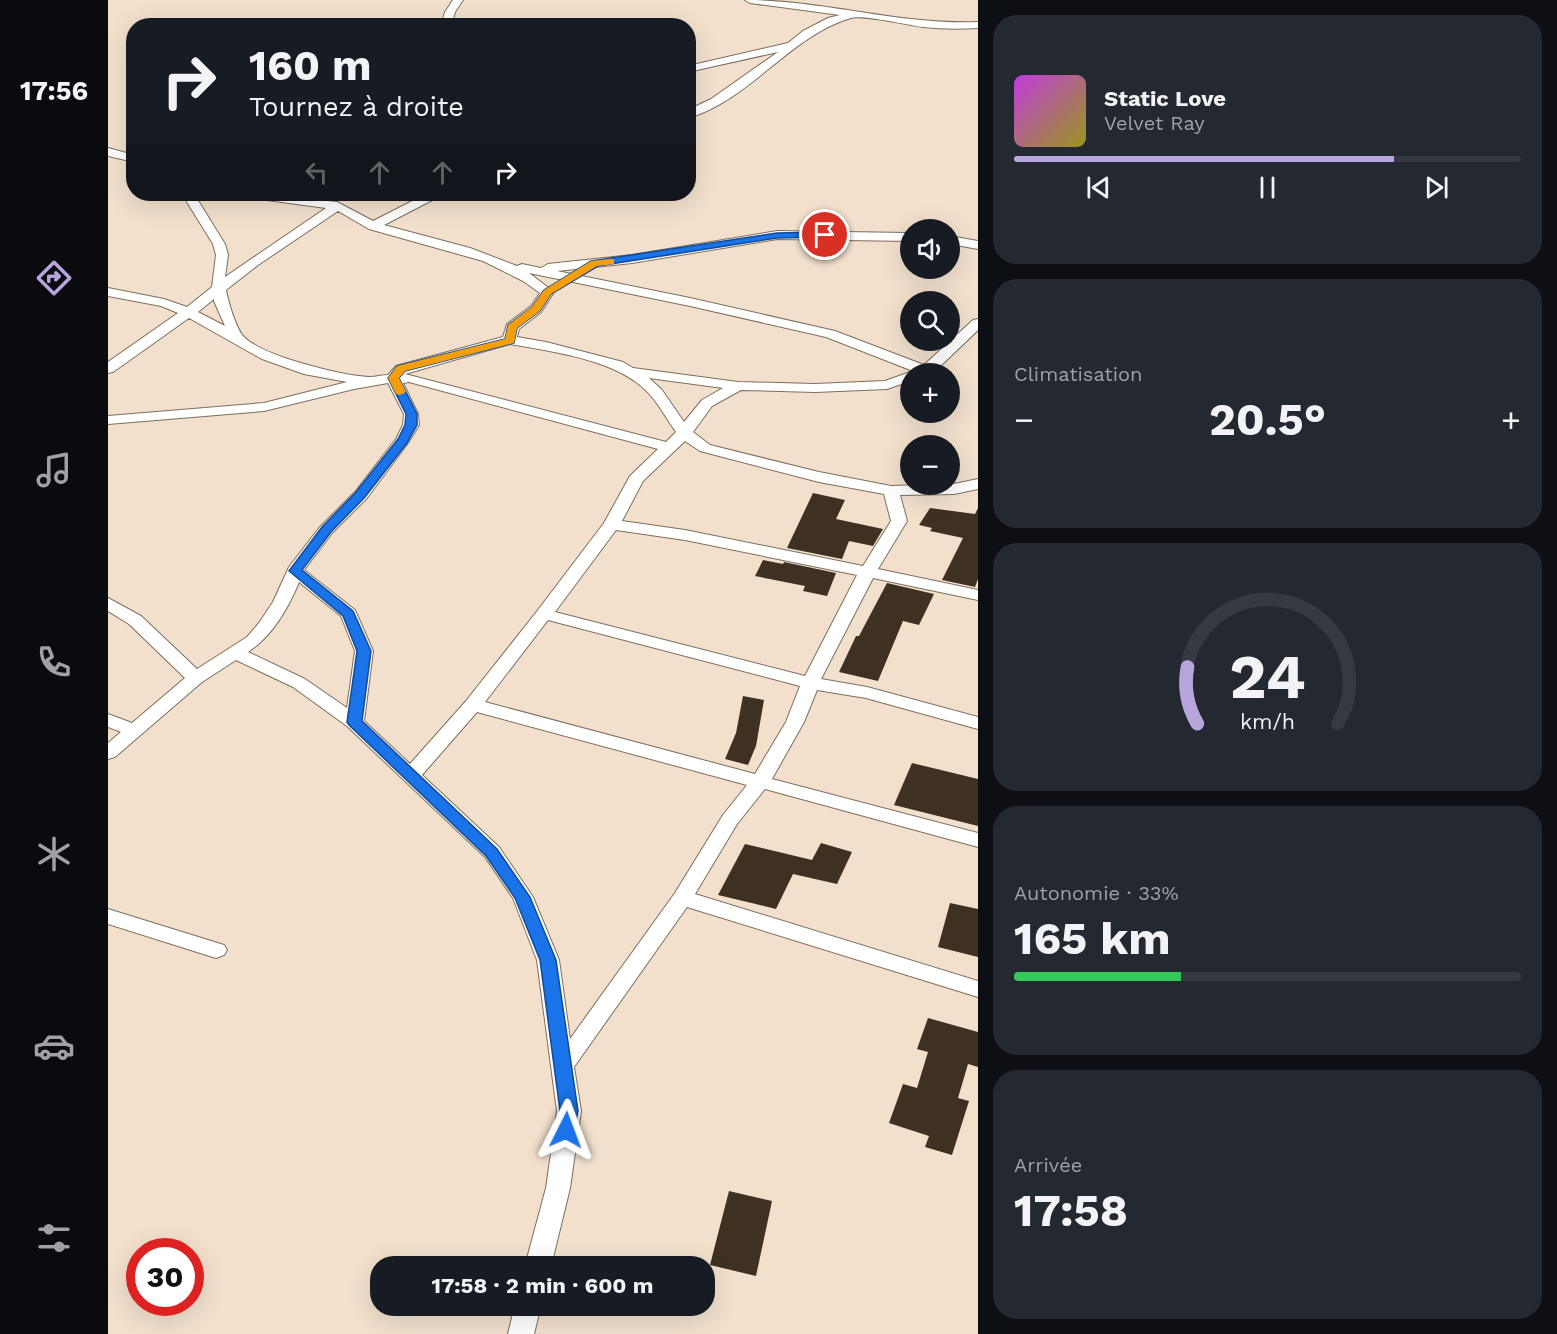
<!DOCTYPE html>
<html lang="fr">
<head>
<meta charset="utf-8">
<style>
  :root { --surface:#171b24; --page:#242831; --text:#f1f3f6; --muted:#9ea1a6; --line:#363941; --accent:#b9a5dd }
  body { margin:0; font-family:"Work Sans",sans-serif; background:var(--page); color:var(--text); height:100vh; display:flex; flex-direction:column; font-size:22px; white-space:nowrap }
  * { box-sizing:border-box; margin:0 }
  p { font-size:20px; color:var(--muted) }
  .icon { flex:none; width:33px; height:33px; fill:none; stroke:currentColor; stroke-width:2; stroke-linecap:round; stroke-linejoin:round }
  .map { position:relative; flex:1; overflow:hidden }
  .panel { display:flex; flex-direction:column; gap:15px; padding:15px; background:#0d0f14; width:579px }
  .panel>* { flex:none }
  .hud { position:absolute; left:18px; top:18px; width:570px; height:183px; border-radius:24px; box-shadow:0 6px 24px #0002; background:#171b24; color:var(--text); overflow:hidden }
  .tools { position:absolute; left:792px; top:219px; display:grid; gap:12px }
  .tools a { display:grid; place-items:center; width:60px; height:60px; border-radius:50%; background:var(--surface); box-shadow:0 6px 24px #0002; font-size:30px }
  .speed { position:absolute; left:18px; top:1238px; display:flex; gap:12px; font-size:30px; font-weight:700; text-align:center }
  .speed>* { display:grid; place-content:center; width:78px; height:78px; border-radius:50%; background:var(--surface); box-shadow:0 6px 24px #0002; line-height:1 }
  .speed .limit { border:9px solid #d22; background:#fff; color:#111 }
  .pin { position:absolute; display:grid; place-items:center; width:51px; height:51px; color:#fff; margin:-26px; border:3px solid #fff; border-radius:50%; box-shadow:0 2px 6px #0007 }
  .me { position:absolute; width:66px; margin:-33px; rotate:3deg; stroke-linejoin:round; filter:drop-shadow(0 0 4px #0008) }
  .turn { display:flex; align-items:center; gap:21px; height:126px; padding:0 24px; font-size:27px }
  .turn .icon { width:78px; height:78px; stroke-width:2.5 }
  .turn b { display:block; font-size:42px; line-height:51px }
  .lanes { display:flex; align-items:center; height:57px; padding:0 24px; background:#0003; justify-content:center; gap:30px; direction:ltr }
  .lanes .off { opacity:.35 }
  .big { font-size:45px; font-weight:700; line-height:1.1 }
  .panel .tile { flex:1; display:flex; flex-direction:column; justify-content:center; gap:9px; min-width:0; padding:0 21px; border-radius:24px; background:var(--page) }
  .panel .dial { align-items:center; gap:0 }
  .dial svg { height:156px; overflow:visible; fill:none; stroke:var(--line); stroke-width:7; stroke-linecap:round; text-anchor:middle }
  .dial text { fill:var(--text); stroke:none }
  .song { display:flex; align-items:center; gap:18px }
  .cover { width:72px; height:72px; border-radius:9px; background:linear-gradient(135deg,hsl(290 70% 55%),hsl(60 70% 35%)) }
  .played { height:6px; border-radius:3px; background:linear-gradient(90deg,var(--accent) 75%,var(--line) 75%) }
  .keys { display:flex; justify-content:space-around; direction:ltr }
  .heat { display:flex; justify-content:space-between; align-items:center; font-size:33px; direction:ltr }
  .charge { height:9px; border-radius:4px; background:linear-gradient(90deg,#34c759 33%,var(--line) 0) }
  .trip { position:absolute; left:262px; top:1256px; width:345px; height:60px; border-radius:24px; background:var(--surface); box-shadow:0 6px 24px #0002; font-weight:700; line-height:60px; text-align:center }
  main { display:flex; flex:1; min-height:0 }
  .tab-bar { display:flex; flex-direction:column; width:108px; justify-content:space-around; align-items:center; background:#090b0e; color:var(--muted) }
  .tab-bar .icon { width:42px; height:42px }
  .tab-bar .on { color:var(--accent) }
  .tab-bar b { font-size:27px; color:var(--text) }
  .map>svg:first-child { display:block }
</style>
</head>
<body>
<main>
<nav class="tab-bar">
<b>17:56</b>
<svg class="icon on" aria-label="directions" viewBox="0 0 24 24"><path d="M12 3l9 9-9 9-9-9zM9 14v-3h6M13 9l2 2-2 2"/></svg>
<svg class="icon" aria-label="music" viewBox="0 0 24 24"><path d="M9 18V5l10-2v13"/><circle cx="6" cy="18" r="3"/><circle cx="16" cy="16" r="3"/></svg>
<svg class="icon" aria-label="phone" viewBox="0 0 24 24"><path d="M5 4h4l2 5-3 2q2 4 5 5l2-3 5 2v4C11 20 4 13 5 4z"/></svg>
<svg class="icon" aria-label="climate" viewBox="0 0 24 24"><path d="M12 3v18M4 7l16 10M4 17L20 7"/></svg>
<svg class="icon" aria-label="car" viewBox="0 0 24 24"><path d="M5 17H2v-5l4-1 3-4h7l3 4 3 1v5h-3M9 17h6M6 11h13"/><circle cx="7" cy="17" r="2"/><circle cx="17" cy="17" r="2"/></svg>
<svg class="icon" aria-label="filters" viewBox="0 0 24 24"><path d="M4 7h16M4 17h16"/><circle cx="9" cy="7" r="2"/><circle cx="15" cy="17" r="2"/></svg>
</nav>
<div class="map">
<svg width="870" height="1334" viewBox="0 0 870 1334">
  <rect width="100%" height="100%" fill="#f2e0cc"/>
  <g fill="#3f3121">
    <path d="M705 493 737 500 728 519 775 529 765 546 741 541 734 559 679 548Z"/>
    <path d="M822 508 867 514 870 508V579L867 587 834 580 855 538 822 531 824 528 811 525Z"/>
    <path d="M655 560 675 564 676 562 728 573 719 596 695 591 697 586 647 576Z"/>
    <path d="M779 583 826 594 811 625 795 621 770 681 731 672 748 636H751Z"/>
    <path d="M635 696 656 700 648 746 640 765 617 759 628 733Z"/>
    <path d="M804 763 870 779V826L786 805Z"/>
    <path d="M713 843 744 852 729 884 685 874 668 909 610 895 637 844 704 860Z"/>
    <path d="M842 903 870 909V957L830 947Z"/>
    <path d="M820 1018 870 1032V1067L860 1064 850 1098 861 1101 844 1155 817 1147 821 1136 781 1123 795 1084 809 1088 820 1052 809 1049Z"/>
    <path d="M621 1191 664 1201 648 1276 602 1265Z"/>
  </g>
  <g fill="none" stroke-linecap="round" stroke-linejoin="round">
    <defs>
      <g id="street">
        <path d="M345 0H355L347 12 343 26H333L337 12Z"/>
        <path d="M637 0C715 0 792 25 870 22V28C852 29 833 29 815 27 800 25 753 14 743 18 683 35 642 100 580 118V110L603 99 670 52 580 72V66L680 43 695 31 720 18 732 15 642 3Z"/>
        <path d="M0 148 26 155V162L0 156Z"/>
        <path d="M74 194H86L117 244 120 255 117 277 218 208 137 197 135 194H156L229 202 265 221 318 194H332L330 197 276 225 362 248 409 266 414 264 433 268 440 264 524 255 669 231 802 233V241L669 239 524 263 449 271 582 298 727 331 816 365 865 320 870 319V330L824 374H802V381L779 389 707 392 633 390 604 406 585 432 602 445 711 472 783 486 846 484 870 479V489L846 494 792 495 799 521 770 569 870 590V600L765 578 713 679 759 687 870 717V729L758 698 709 690 696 722 664 779 870 833V847L657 789 629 824 587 894 870 981V997L579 907 466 1067 473 1111 462 1188 443 1266H417L438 1188 449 1111 429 960 405 898 377 857 239 726 185 687 128 660 94 682 7 757 0 759V743L13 732 0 727V714L24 723 77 678 21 624 0 611V598L33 616 89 669 139 637 151 623 165 602 181 567 212 527 247 492 288 439 295 425 296 414 280 383 246 389 156 411 0 424V416L156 403 239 382 196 374 154 359 81 318 5 372 0 373V362L70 313 53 306 0 296V288L56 299 79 307 104 287 108 255 105 244ZM230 211 261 229 375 261 415 281 432 293 423 306 399 324 395 337 288 366 280 375C274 375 268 377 262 377 235 376 154 356 136 337 128 329 120 301 118 290L150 265ZM421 273 582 306 718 337 805 371 777 381 707 384 630 382 525 368 515 362 438 342 409 337 411 329 433 312 446 292ZM106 299V301L117 326 90 312ZM402 344C446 352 515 360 544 397 553 408 560 421 568 432L558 442 297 374ZM541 378 615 388 594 400 576 422 554 390ZM301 382 550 449 522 476 496 523 430 610 358 701 302 764 256 721 265 651 247 610 196 570 224 533 259 498 300 443 311 425 310 414 295 383ZM577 441 592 451 711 482 776 494 783 521 755 566 577 530 514 521 535 481ZM508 530 577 540 749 575 697 676 447 612ZM191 582 233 616 247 651 239 708 197 679 140 652C164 636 180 609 191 582ZM440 620 692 686 678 722 647 774 377 702ZM369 712 639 785 615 815 567 893 462 1039 451 960 425 897 391 847 314 775Z"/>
        <path d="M842 236 870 241V249L842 244Z"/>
        <path d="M0 909 116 945 119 950 116 955 108 958 0 924Z"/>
        <path d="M407 1305H433L426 1334H400Z"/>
      </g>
    </defs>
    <use href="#street" stroke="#7e6e5c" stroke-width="2"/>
    <use href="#street" fill="#fff" fill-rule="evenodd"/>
  </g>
  <path fill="#1a73e8" stroke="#114b97" stroke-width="1.5" d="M717 232 720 233V237L669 238 490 266 443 294 432 311 409 328 406 343 297 371 291 378 309 414V425L299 443 257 497 223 532 194 570 245 611 263 651 254 721 389 849 422 897 448 960 470 1111 465 1135 458 1137 452 1135 449 1130 452 1111 432 960 407 898 378 856 241 725 239 722 249 651 235 616 181 571 214 527 248 492 290 439 297 425 298 414 280 378 289 366 397 339 400 325 424 307 436 290 483 261 669 233Z"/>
  <path fill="#f59e0b" d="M502 259H506V264L489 266 443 294 432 311 409 328 406 343 297 371 291 378 298 392 292 395 288 394 280 378 289 366 397 339 400 325 424 307 436 290 483 261Z"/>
</svg>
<div class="tools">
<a><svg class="icon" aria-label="sound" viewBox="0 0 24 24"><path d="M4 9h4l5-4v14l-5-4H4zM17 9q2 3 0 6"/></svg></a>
<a><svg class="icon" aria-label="search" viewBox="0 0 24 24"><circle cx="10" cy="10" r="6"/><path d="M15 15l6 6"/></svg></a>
<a>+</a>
<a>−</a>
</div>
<div class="speed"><div class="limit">30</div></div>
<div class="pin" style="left:717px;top:235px;background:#d93025"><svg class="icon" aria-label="arrive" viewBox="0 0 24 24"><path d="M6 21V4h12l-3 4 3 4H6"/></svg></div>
<svg class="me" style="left:458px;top:1130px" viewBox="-20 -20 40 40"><path d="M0-17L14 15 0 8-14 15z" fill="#1a73e8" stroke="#fff" stroke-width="4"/></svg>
<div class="trip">17:58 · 2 min · 600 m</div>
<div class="hud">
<div class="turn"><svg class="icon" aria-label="right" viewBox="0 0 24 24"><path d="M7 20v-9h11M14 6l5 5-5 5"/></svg><div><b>160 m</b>Tournez à droite</div></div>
<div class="lanes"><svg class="icon off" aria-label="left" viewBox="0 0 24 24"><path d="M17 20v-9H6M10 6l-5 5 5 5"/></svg><svg class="icon off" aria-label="ahead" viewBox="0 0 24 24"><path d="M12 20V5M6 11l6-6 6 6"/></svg><svg class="icon off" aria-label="ahead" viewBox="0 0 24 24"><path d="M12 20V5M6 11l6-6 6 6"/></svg><svg class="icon" aria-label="right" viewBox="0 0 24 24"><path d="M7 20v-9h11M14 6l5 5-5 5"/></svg></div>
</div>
</div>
<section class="panel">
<div class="tile">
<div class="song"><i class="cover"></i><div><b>Static Love</b><p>Velvet Ray</p></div></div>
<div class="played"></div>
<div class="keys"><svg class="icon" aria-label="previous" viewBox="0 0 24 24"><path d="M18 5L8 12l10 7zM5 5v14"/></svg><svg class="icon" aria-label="pause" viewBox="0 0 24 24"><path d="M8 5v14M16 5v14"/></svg><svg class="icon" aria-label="next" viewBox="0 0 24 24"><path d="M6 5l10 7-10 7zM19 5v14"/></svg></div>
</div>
<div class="tile"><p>Climatisation</p>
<div class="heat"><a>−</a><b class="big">20.5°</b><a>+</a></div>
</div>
<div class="tile dial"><svg viewBox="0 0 100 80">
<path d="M14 69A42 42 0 1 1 86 69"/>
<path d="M14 69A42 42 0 0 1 9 40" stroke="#b9a5dd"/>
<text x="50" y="56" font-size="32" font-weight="700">24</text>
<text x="50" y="72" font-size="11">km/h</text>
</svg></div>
<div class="tile"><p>Autonomie · 33%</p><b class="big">165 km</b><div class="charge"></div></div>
<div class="tile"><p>Arrivée</p><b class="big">17:58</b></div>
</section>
</main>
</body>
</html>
